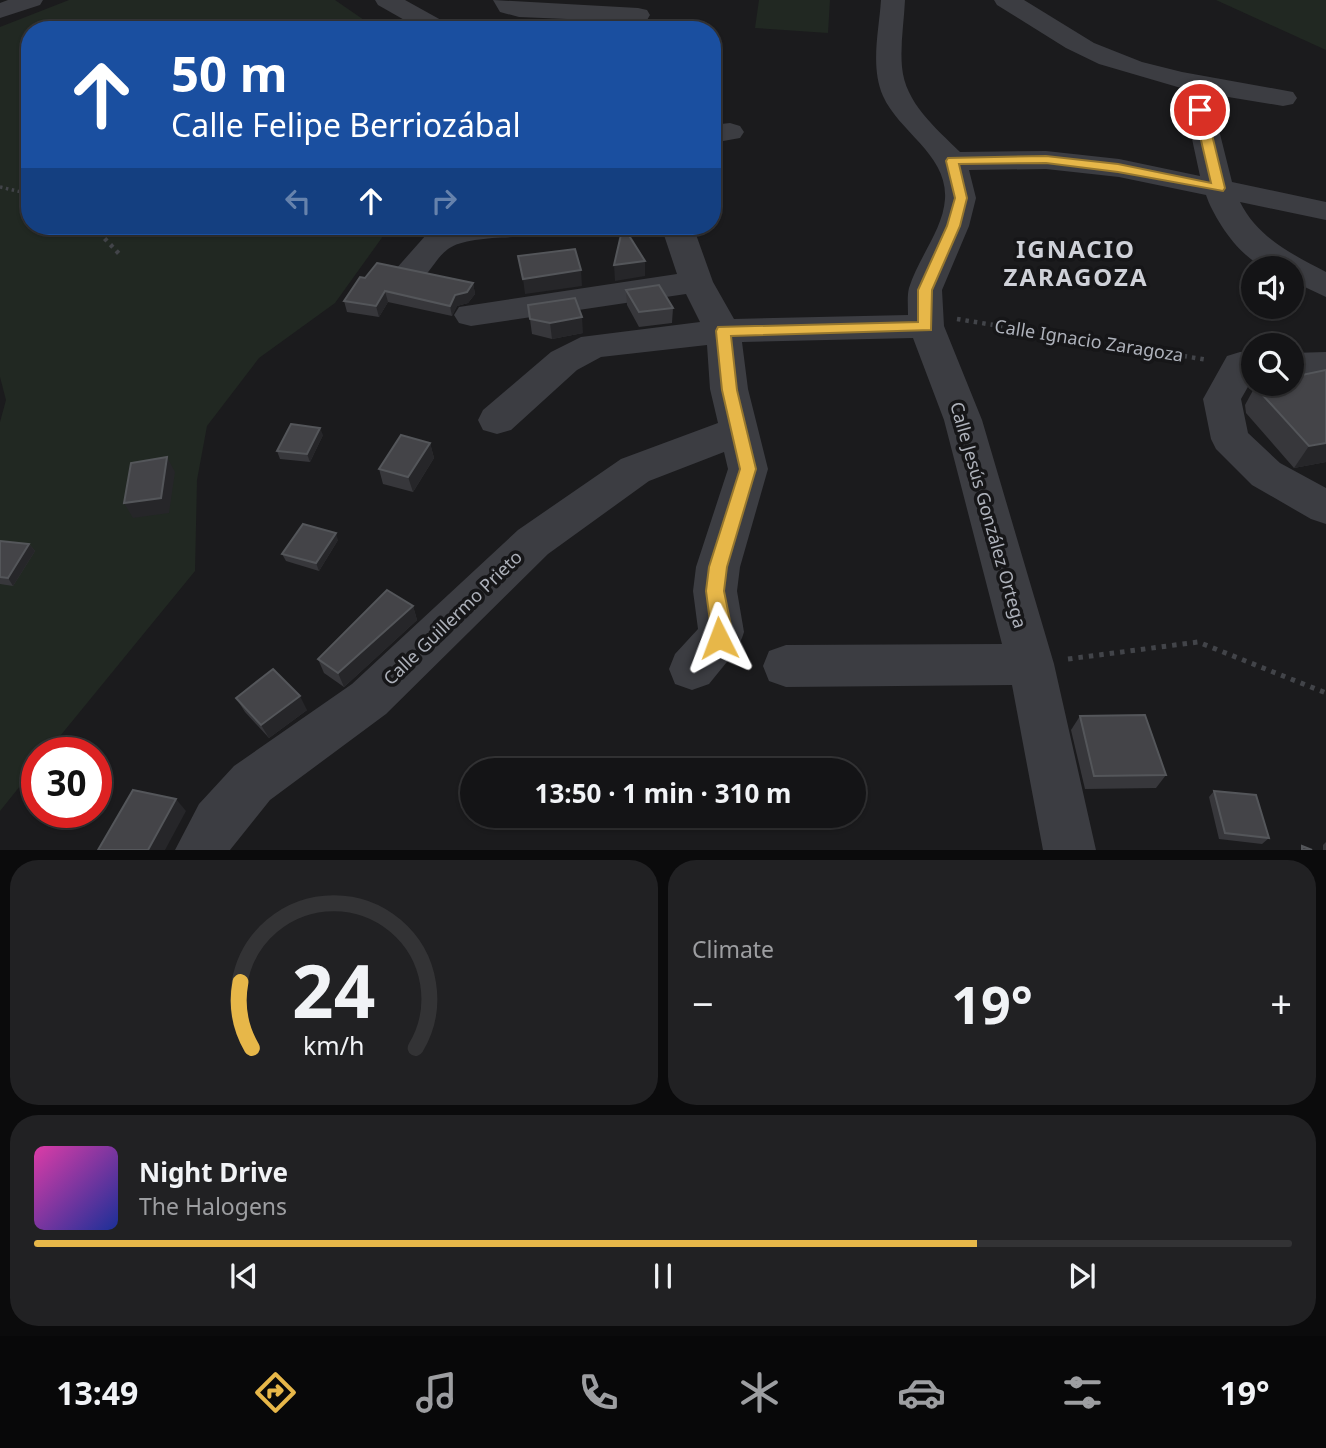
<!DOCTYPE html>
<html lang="en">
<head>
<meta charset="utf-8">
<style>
  :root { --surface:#141416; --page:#212123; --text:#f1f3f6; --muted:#9d9ea1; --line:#333335; --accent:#e7b749 }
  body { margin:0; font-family:"Noto Sans",sans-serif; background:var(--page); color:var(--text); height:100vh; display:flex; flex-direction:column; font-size:26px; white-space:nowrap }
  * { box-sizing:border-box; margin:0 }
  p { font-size:23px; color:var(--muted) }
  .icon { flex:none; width:38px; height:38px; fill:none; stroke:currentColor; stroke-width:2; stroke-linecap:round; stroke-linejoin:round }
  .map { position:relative; height:850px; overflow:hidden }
  .details { display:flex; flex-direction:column; gap:10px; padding:10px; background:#0b0b0c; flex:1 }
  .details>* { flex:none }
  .banner { position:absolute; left:21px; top:21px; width:700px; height:214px; border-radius:28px; box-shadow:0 2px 5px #0004,0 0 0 2px var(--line); background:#1a4fa0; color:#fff; overflow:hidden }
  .controls { position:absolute; left:1241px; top:256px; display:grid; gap:14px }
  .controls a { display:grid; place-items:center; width:63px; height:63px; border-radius:50%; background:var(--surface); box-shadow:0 2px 5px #0004,0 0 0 2px var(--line); font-size:35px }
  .speed { position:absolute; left:21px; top:737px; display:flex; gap:14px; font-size:35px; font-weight:700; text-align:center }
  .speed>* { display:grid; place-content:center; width:91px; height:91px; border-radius:50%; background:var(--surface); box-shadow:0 2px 5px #0004,0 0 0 2px var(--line); line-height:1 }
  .speed .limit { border:10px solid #d22; background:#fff; color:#111 }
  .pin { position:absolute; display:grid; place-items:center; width:60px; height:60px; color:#fff; margin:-30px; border:4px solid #fff; border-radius:50%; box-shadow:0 2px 7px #0007 }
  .me { position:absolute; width:77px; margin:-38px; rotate:357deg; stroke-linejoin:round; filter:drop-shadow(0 0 5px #0008) }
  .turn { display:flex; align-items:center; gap:24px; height:147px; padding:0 35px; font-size:32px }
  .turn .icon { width:91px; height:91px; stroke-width:2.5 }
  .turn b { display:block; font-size:49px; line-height:60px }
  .lanes { display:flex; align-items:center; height:66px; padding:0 35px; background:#0003; justify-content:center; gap:35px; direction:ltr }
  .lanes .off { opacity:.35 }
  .big { font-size:52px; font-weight:700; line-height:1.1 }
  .details .card { flex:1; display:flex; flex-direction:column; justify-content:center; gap:10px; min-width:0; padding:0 24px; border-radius:28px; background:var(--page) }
  .details .dial { align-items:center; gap:0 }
  .dial svg { height:182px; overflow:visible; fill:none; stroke:var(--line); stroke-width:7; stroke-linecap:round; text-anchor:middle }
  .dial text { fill:var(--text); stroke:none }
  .song { display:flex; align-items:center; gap:21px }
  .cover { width:84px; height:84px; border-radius:10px; background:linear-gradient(135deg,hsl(320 70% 55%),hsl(230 70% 35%)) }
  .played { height:7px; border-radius:4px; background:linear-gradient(90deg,var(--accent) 75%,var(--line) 75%) }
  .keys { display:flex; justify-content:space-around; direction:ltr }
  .heat { display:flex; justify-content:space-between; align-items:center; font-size:38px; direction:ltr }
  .details .tiles { flex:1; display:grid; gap:10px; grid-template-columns:1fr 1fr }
  .card:last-child { grid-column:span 2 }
  .trip { position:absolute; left:460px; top:758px; width:406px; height:70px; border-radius:35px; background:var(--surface); box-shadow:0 2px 5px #0004,0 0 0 2px var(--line); font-weight:700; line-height:70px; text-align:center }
  .dock { display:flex; height:112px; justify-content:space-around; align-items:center; background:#080809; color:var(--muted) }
  .dock .icon { width:49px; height:49px }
  .dock .active { color:var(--accent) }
  .dock b { font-size:32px; color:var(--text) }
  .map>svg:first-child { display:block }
</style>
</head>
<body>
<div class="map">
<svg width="1326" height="850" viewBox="0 0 1326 850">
  <rect width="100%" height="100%" fill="#1b1b1d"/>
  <g fill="#212822">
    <path d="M69 0H335L364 20 359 30H30V226H424L386 232 335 303 259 358 207 426 197 480 195 571 47 752H37V765L0 811V422L6 400 0 377V27Z"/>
    <path d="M759 0H830L828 33 755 28Z"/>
    <path d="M1216 0H1326V50Z"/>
  </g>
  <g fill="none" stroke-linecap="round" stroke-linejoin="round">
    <path stroke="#424449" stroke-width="3.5" stroke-dasharray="2.5 3.5" stroke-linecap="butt" d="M0 187 30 194"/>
    <g stroke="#424449" stroke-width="4.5" stroke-dasharray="3.5 5" stroke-linecap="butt">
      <path d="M93 226 122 257"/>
      <path d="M957 319 1208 360"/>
    </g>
    <path stroke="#424449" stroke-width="5" stroke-dasharray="4.5 6" stroke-linecap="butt" d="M1068 659 1198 642 1326 693"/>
    <g fill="#3c3d42" fill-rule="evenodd">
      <path d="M8 0H43L40 5 0 18V3Z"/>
      <path d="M375 0H405L450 25 453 30H422L378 5Z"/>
      <path d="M493 0 638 8 647 10 650 15 647 20 638 22 519 17 500 12Z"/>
      <path d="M881 0H905C904 22 900 45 902 67 905 103 936 128 960 152L1046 151 1119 159 1200 176 1181 88 1099 64 1066 48 997 5 994 0H1024L1094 43 1142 62 1182 72 1293 92 1297 98 1293 104 1283 106 1210 94 1232 182 1326 202V220L1240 202C1258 238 1292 254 1326 272V297L1292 281V268C1285 268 1276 269 1269 268 1243 263 1214 219 1206 195L1119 177 1046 169 969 170 976 198 969 226 942 290 944 326 982 420 1054 664 1096 850H1043L1012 685 786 687 769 681 763 666 769 651 786 645 1002 644 944 420 913 338 742 342 748 389 768 469 740 567 737 591 744 632 742 638 735 652 709 684 692 690 675 684 669 669 675 654 698 629 693 591 696 567 728 469 724 452 649 481 548 554 386 714 270 800 230 850H175L199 804 234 766 352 684 518 530 621 459 718 423 710 389 707 345 601 357 577 370 511 430 497 434 483 430 478 420 483 410 551 352 581 337 700 322 686 294 471 326 459 323 454 315 459 307 677 274 661 226H693L713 282 734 319 908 315C908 306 907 296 909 288 918 258 943 230 945 199 948 155 899 132 883 96 870 66 879 31 881 0Z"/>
      <path d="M730 123 740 126 744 132 740 138 712 143V125Z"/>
      <path d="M451 226H557L552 233 541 236C517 238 467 235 448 249 428 264 431 286 400 277L395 270 426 235Z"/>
      <path d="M1240 352H1253V378L1241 399 1248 433 1280 463 1326 488V524L1311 519 1252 485 1216 449 1211 439 1203 399 1227 356Z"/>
      <path d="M1326 352V378L1292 377V353Z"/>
    </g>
  </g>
  <g fill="#37373b">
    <path d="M126 226H166L157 236 129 233Z"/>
    <path d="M360 277 473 283 475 294 468 303 457 306 452 316 388 302 379 317 347 312 344 301Z"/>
    <path d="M626 290 673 308 672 323 639 327 627 305Z"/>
    <path d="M528 305 583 333 552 339 532 334Z"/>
    <path d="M1257 383 1326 462 1294 468 1246 413 1245 405Z"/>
    <path d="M323 435 310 462 280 459 277 451Z"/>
    <path d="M430 443 434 458 413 492 383 484 379 469Z"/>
    <path d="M338 540 319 571 286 561 282 554Z"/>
    <path d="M0 541 29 544 35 551 13 586 0 584Z"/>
    <path d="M413 606 417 620 344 687 324 673 318 659Z"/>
    <path d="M236 698 307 710 269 738 245 712Z"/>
    <path d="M1080 716 1166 775 1156 788 1085 789 1071 730Z"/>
    <path d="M1214 791 1269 838 1262 844 1219 839 1209 797Z"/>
    <path d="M1326 842V850H1323V845Z"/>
  </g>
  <g fill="#262629">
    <path d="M152 226H166L157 236Z"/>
    <path d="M645 261V276L615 281 614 265Z"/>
    <path d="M581 270 582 286 525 294 523 279Z"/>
    <path d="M473 283 475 294 468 303 457 306 452 316 450 306 455 295Z"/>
    <path d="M385 291 388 302 379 317 376 306Z"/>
    <path d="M582 317 583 333 552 339 550 323Z"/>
    <path d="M320 428 323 435 310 462 307 454Z"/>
    <path d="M430 443 434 458 413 492 408 477Z"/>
    <path d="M1326 443V462L1294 468 1309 446Z"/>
    <path d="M167 457 175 472 169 513 133 518 124 503Z"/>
    <path d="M336 533 338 540 319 571 316 563Z"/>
    <path d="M29 544 35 551 13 586 8 578Z"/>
    <path d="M413 606 417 620 344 687 338 673Z"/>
    <path d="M300 696 307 710 269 738 261 725Z"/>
    <path d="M176 799 186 811 165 850H148Z"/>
  </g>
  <g fill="#444448" stroke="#54565a" stroke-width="2">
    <path d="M623 226 645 261 614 265Z"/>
    <path d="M575 249 581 270 523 279 518 256Z"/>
    <path d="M377 263 473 283 467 292 455 295 450 306 385 291 376 306 344 301 360 277 365 278Z"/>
    <path d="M659 285 673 308 639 312 626 290Z"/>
    <path d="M575 298 582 317 550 323 530 319 528 305Z"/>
    <path d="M1326 370V443L1309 446 1259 391 1258 383H1292V377Z"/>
    <path d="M291 424 320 428 307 454 277 451Z"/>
    <path d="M401 435 430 443 408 477 379 469Z"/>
    <path d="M167 457 161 498 124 503 131 463Z"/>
    <path d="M303 524 336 533 316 563 282 554Z"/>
    <path d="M0 541 29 544 8 578 0 577Z"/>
    <path d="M387 590 413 606 338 673 318 659Z"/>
    <path d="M273 669 300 696 261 725 236 698Z"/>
    <path d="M1145 715 1166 775 1094 776 1080 716Z"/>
    <path d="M133 790 176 799 148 850H98Z"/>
    <path d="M1214 791 1256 795 1269 838 1225 833Z"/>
    <path d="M1302 846 1312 850H1302Z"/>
  </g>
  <path fill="#e7b749" stroke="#96772f" stroke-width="2" d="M1196 108 1206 110 1225 188 1223 191 1118 172 1046 163 959 164 967 198 960 226 932 290 931 330 731 336 737 390 756 469 727 567 724 591 731 626 726 644 719 647 713 644 706 591 709 567 740 469 722 390 716 331 718 327 918 322V290L947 226 955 198 946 161 948 158 1046 156 1118 164 1211 183 1194 110Z"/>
  <g text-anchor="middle" stroke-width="7" stroke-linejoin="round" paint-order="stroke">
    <g font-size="18" fill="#aeb2bb" stroke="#161618">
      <text transform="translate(1089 341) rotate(9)" y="6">Calle Ignacio Zaragoza</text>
      <text transform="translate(988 515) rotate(74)" y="6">Calle Jesús González Ortega</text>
      <text transform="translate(453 618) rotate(-44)" y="6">Calle Guillermo Prieto</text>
    </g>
    <g font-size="24" font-weight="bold" letter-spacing="2" fill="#cfd1d8" stroke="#161618">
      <text x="1076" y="258">IGNACIO<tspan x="1076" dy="28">ZARAGOZA</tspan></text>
    </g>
  </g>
</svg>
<div class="controls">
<a><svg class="icon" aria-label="sound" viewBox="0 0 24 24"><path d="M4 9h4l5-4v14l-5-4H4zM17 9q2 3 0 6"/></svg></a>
<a><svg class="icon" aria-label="search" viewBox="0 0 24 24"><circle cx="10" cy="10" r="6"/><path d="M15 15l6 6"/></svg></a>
</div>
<div class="speed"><div class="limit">30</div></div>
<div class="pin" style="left:1200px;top:110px;background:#d93025"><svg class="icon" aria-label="arrive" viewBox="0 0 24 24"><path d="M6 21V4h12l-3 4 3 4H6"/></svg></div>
<svg class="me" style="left:719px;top:638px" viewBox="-20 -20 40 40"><path d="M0-17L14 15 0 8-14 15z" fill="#e7b749" stroke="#fff" stroke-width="4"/></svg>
<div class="trip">13:50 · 1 min · 310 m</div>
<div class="banner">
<div class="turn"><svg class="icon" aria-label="ahead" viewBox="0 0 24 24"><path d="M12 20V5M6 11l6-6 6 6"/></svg><div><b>50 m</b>Calle Felipe Berriozábal</div></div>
<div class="lanes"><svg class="icon off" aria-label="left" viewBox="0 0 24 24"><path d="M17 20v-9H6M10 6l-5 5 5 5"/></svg><svg class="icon" aria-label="ahead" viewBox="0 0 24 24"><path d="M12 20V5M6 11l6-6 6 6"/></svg><svg class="icon off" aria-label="right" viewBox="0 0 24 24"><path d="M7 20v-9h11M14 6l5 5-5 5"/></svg></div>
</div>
</div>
<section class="details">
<div class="tiles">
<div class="card dial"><svg viewBox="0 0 100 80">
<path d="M14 69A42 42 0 1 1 86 69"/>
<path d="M14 69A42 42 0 0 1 9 40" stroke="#e7b749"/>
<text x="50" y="56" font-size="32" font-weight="700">24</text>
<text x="50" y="72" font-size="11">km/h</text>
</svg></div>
<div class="card"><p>Climate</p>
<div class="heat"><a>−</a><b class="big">19°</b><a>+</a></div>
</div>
<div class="card">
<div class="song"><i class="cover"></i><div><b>Night Drive</b><p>The Halogens</p></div></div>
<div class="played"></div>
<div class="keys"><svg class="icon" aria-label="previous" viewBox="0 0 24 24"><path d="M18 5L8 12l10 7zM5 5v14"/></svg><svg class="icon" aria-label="pause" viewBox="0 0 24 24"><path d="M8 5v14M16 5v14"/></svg><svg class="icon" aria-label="next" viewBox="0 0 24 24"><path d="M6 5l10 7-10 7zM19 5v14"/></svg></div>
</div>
</div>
</section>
<nav class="dock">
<b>13:49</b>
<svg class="icon active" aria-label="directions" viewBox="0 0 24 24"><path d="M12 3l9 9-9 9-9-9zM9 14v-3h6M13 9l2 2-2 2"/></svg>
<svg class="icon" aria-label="music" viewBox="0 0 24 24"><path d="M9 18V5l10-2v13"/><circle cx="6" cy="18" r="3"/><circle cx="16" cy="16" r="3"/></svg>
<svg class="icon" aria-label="phone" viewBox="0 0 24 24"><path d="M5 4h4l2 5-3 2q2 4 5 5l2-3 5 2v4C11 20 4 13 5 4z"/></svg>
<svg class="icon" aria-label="climate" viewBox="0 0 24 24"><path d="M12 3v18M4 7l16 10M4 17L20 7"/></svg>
<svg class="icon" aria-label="car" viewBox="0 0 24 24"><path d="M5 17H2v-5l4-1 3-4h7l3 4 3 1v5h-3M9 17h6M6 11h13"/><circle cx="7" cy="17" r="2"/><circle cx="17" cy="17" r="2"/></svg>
<svg class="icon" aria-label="filters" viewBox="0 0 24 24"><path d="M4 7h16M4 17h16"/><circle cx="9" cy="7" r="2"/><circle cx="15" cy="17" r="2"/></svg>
<b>19°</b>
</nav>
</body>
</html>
